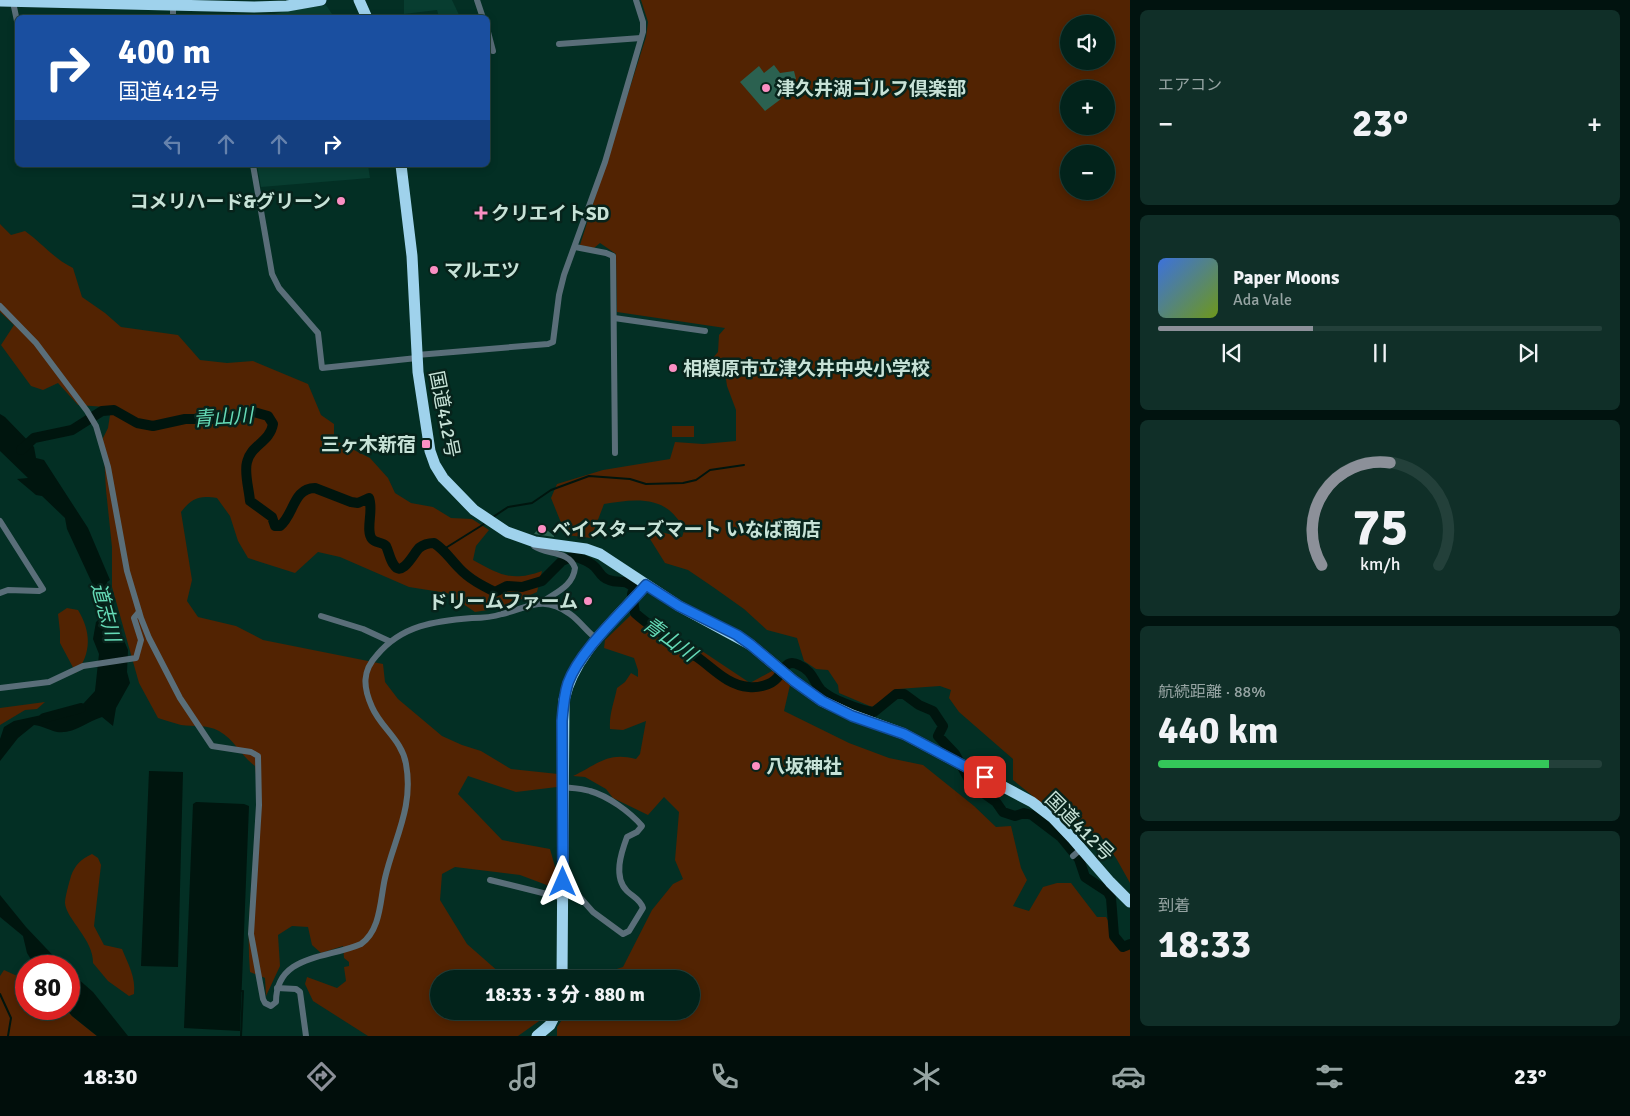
<!DOCTYPE html>
<html lang="ja">
<head>
<meta charset="utf-8">
<style>
  :root { --surface:#02231b; --page:#102f28; --text:#f1f3f6; --muted:#96a4a3; --line:#23403a; --accent:#8c9099 }
  body { margin:0; font-family:Signika,"Noto Sans JP",sans-serif; background:var(--page); color:var(--text); height:100vh; display:flex; flex-direction:column; font-size:19px; white-space:nowrap }
  * { box-sizing:border-box; margin:0 }
  p { font-size:16px; color:var(--muted) }
  .icon { flex:none; width:28px; height:28px; fill:none; stroke:currentColor; stroke-width:2; stroke-linecap:round; stroke-linejoin:round }
  .map { position:relative; flex:1; overflow:hidden }
  .side { display:flex; flex-direction:column; gap:10px; padding:10px; background:#01130f; width:500px }
  .side>* { flex:none }
  .guide { position:absolute; left:15px; top:15px; width:475px; height:152px; border-radius:8px; box-shadow:0 2px 8px #0003,0 0 0 1px var(--line); background:#1a4fa0; color:#fff; overflow:hidden }
  .buttons { position:absolute; left:1060px; top:15px; display:grid; gap:10px }
  .buttons a { display:grid; place-items:center; width:55px; height:55px; border-radius:50%; background:var(--surface); box-shadow:0 2px 8px #0003,0 0 0 1px var(--line); font-size:25px }
  .speed { position:absolute; left:15px; top:955px; display:flex; gap:10px; font-size:25px; font-weight:700; text-align:center }
  .speed>* { display:grid; place-content:center; width:65px; height:65px; border-radius:50%; background:var(--surface); box-shadow:0 2px 8px #0003,0 0 0 1px var(--line); line-height:1 }
  .speed .limit { border:8px solid #d22; background:#fff; color:#111 }
  .pin { position:absolute; display:grid; place-items:center; width:42px; height:42px; color:#fff; margin:-21px; border-radius:10px; box-shadow:0 2px 8px #0006 }
  .me { position:absolute; width:55px; margin:-28px; rotate:0deg; stroke-linejoin:round; filter:drop-shadow(0 0 4px #0008) }
  .turn { display:flex; align-items:center; gap:18px; height:105px; padding:0 20px; font-size:22px }
  .turn .icon { width:65px; height:65px; stroke-width:2.5 }
  .turn b { display:block; font-size:35px; line-height:42px }
  .lanes { display:flex; align-items:center; height:48px; padding:0 20px; background:#0003; justify-content:center; gap:25px; direction:ltr }
  .lanes .off { opacity:.35 }
  .big { font-size:38px; font-weight:800; line-height:1.1 }
  .side .widget { flex:1; display:flex; flex-direction:column; justify-content:center; gap:8px; min-width:0; padding:0 18px; border-radius:8px; background:var(--page) }
  .side .dial { align-items:center; gap:0 }
  .dial svg { height:130px; overflow:visible; fill:none; stroke:var(--line); stroke-width:7; stroke-linecap:round; text-anchor:middle }
  .dial text { fill:var(--text); stroke:none }
  .song { display:flex; align-items:center; gap:15px }
  .cover { width:60px; height:60px; border-radius:8px; background:linear-gradient(135deg,hsl(220 70% 55%),hsl(80 70% 35%)) }
  .played { height:5px; border-radius:2px; background:linear-gradient(90deg,var(--accent) 35%,var(--line) 35%) }
  .keys { display:flex; justify-content:space-around; direction:ltr }
  .heat { display:flex; justify-content:space-between; align-items:center; font-size:28px; direction:ltr }
  .charge { height:8px; border-radius:4px; background:linear-gradient(90deg,#34c759 88%,var(--line) 0) }
  .trip { position:absolute; left:430px; top:970px; width:270px; height:50px; border-radius:25px; background:var(--surface); box-shadow:0 2px 8px #0003,0 0 0 1px var(--line); font-weight:800; line-height:50px; text-align:center }
  .tabs { display:flex; height:80px; justify-content:space-around; align-items:center; background:#010e0b; color:var(--muted) }
  .tabs .icon { width:35px; height:35px }
  .tabs .selected { color:var(--accent) }
  .tabs b { font-size:22px; color:var(--text) }
  main { display:flex; flex:1; min-height:0 }
  .map>svg:first-child { display:block }
</style>
</head>
<body>
<main>
<div class="map">
<svg width="1130" height="1036" viewBox="0 0 1130 1036">
  <rect width="100%" height="100%" fill="#032f24"/>
  <g fill="#083d30">
    <path d="M404 0H452L460 17H439L437 10 404 14Z"/>
    <path d="M326 5 334 17H263L282 12Z"/>
    <path d="M257 165H368L370 178 261 187Z"/>
  </g>
  <g fill="#522302" fill-rule="evenodd">
    <path d="M641 0H1130V883L1116 858 1099 834 1076 831 1013 780V759L959 712 949 698 951 690 940 686 898 689 872 707 839 693 838 685 828 670 816 669 804 661 797 638 767 630 744 609 713 587 688 570 665 563 650 539 656 531 682 537 685 528C680 522 675 515 669 510 650 496 625 501 604 504L591 538 566 535 551 498 557 484 603 470 670 459 675 442 703 444 736 441V410L727 386 724 365 715 364 711 360 718 352 719 335 725 328 617 312 616 254 600 243 594 248 580 245 646 37 648 22ZM1069 24H1106V61H1069ZM1069 89H1106V126H1069ZM1069 154H1106V191H1069Z"/>
    <path d="M0 224 11 235 25 231C43 244 53 258 73 268L82 297 105 313 121 327 178 335 200 360 227 363 253 361 308 384 321 415 334 424V440L370 458 388 478 395 493 411 503 433 507 451 518 472 519 489 530 476 546 473 560C500 575 512 582 542 571L537 592 501 608 475 612 447 593 409 587 340 557 318 552 295 573 248 558 238 541 230 516 217 498C199 495 192 498 181 512L192 580 187 601 198 617 236 626 263 640 383 664 385 682 398 699 442 736 462 745 481 751 511 769 558 774 557 787 516 792 468 776 458 794 502 840 550 849 559 881 552 887 520 875 455 867 442 874 440 900 467 944 500 973 529 970 541 979H439V1011H550L549 1014 518 1036H368L313 1001 305 984 307 977 337 988 346 981 344 967 349 966V962L344 958 343 946 321 953 312 945 308 927 292 926 278 935 280 966 266 996 265 978 250 972C245 915 256 858 258 800 259 790 256 777 255 766 241 756 235 740 219 731 206 724 194 727 181 725 173 723 165 720 158 718L139 683 112 587V547L106 490 103 438 108 428 110 415 119 408 78 405 58 383 43 390 31 386 1 345 14 325 0 312Z"/>
    <rect x="672" y="426" width="22" height="11"/>
    <path d="M67 608 78 610C91 631 92 653 76 673L60 643V632L58 614Z"/>
    <path d="M632 614 666 640 693 645 750 683 772 671 790 685 784 711 849 743 889 758 923 765 974 806 996 827 1011 826 1021 868 1027 880 1013 906 1029 911 1043 887 1057 883H1071L1097 917H1106L1121 943 1130 945V1036H557V1027L568 1011H691V979H594L598 975 623 967 652 910 673 884 683 879 675 860 679 812 664 797 648 815 613 798 606 789 585 777 573 776C597 765 607 751 636 759L640 754 646 721 623 730 610 729C609 714 614 703 617 688L625 682 631 673 638 677V670L634 658 604 648 605 640Z"/>
    <path d="M45 702 37 709 25 710 0 725V708Z"/>
    <path d="M92 854 98 858 101 865 94 926 104 945 122 949C128 964 136 977 134 994L129 996 108 981 93 963C94 940 66 919 65 903 65 897 69 883 71 876 75 865 81 859 92 854Z"/>
    <path d="M4 970 26 980V1009H66L72 1016 97 1036H0V976Z"/>
  </g>
  <g fill="#00150e">
    <path d="M0 414 5 417 34 447 36 458 44 460 88 528 110 580 107 582 113 619 118 626 128 650 127 672 130 683 116 708 113 726 102 717C86 722 75 734 57 732 49 730 43 726 34 725L18 738 0 761V739L4 727 14 721 51 713 62 715 83 704 95 691 99 654 93 639 96 622 102 616 99 607 95 601 92 583 67 529 65 518 42 496 36 495 17 479 28 478 0 451Z"/>
    <path d="M149 771 183 772 178 967 141 966Z"/>
    <path d="M196 802 244 804 249 806 240 1031 184 1028 193 804Z"/>
    <path d="M0 895 26 927 63 966H39L32 961 27 953 23 936 0 917Z"/>
    <path d="M69 971 93 992 128 1036H97L72 1016 66 1009H69Z"/>
  </g>
  <g fill="none" stroke-linecap="round" stroke-linejoin="round">
    <g stroke="#00150e" stroke-width="2">
      <path d="M493 517 508 507 532 503 551 490 589 476 630 479 646 484 683 483 696 480 710 470 744 465"/>
      <path d="M444 549 484 524"/>
      <path d="M0 994 11 1018 8 1036"/>
      <path d="M241 1036 243 991H241"/>
    </g>
    <g stroke="#00150e" stroke-width="10">
      <path d="M21 450 34 438 72 430 102 411 114 410 137 423 153 426 185 419H229L254 412 268 416 273 424C270 442 251 445 247 462 244 473 249 489 250 501L272 517 275 526H280C294 515 293 488 315 488L351 502 358 503 369 498C374 510 365 530 372 539 375 543 382 542 386 546 389 552 390 560 394 565 402 578 414 553 419 548 424 544 428 543 434 543 446 551 449 558 459 568 469 579 483 586 495 592L507 586 522 587 542 581 562 561 574 556C581 559 589 561 595 567 600 572 601 578 609 580 620 584 624 578 634 588L632 594 635 613C654 630 676 643 697 657 714 669 727 685 749 687 758 688 771 685 777 678 784 670 786 658 799 665 813 671 813 681 821 690 830 699 861 711 874 712L896 694H904L919 705 933 711 943 726 938 736 955 754 972 785 996 802 1003 812 1015 816 1024 813 1032 815 1061 837 1079 859 1085 877 1108 892 1111 898 1114 936 1123 947 1130 944"/>
      <path d="M44 718 81 708"/>
    </g>
  </g>
  <g fill="#2b6150">
    <path d="M774 65 780 73 794 71 796 79 791 80 793 85 779 96 781 99 765 111 740 82 759 66 764 73Z"/>
    <path d="M541 525 554 536V537L534 534Z"/>
  </g>
  <g fill="none" stroke-linecap="round" stroke-linejoin="round">
    <g stroke="#5a6e79" stroke-width="6">
      <path d="M477 0 483 18"/>
      <path d="M13 2 18 26"/>
      <path d="M173 5V18"/>
      <path d="M488 32 493 51"/>
      <path d="M559 44 641 38"/>
      <path d="M253 165 272 274 279 288 318 333 322 368 417 358"/>
      <path d="M575 247 606 253 613 256 615 453"/>
      <path d="M0 306 36 343 87 411 96 426 108 467 127 571 141 618 149 638 180 698 212 746 251 752 258 756 259 805 251 934 263 999 265 1003 271 1006 276 1002C276 954 327 959 361 944 381 930 380 900 385 878 394 839 414 807 406 764 402 740 381 728 372 707 363 687 362 671 377 655 402 625 435 621 472 618 483 618 493 617 502 614 530 607 543 595 570 614 580 621 587 632 598 640"/>
      <path d="M614 318 705 331"/>
      <path d="M417 355 548 344 553 342 559 295 564 275 605 162 643 32V22L636 0"/>
      <path d="M0 521 43 589 39 591 8 590 0 593"/>
      <path d="M535 542 534 546C546 555 569 550 575 568 573 587 554 593 541 603"/>
      <path d="M321 616 363 629 389 641"/>
      <path d="M0 688 49 682 83 666 136 658 141 640 134 618 139 612"/>
      <path d="M562 787C571 788 581 788 590 791 608 796 630 812 642 826L637 832 627 837C621 853 613 877 627 891 633 897 640 899 643 908L629 931 623 934 593 912 569 885 563 882"/>
      <path d="M1073 856 1081 849"/>
      <path d="M490 880 563 898"/>
      <path d="M277 988 296 989 300 992 306 1036"/>
    </g>
    <g stroke="#9fd2ec" stroke-width="11">
      <path d="M359 0 367 18"/>
      <path d="M0 1 254 7 287 6 321 0"/>
      <path d="M401 165 412 256 418 372 430 451 435 465 443 478 474 510 507 532 535 542 586 549 600 554 679 606 751 645 794 681 822 701 852 715 904 734 1032 802 1053 818 1072 838 1110 882 1130 902"/>
      <path d="M562 979 564 700C574 654 615 620 646 585"/>
      <path d="M537 1036 550 1025 557 1011"/>
    </g>
  </g>
  <g fill="none" stroke-linecap="round" stroke-linejoin="round">
    <defs>
      <path id="route" d="M563 882 562 721C563 708 564 695 568 683 580 650 623 612 646 585L679 606 737 635 751 645 794 681 822 701 852 716 904 734 985 777"/>
    </defs>
    <use href="#route" stroke="#114b97" stroke-width="12"/>
    <use href="#route" stroke="#1a73e8" stroke-width="9"/>
  </g>
  <g fill="#fb8fc3" stroke="#07231b" stroke-width="2">
    <circle cx="766" cy="88" r="5"/>
    <circle cx="341" cy="201" r="5"/>
    <path d="M478.5 205.5h5v5h5v5h-5v5h-5v-5h-5v-5h5z"/>
    <circle cx="434" cy="270" r="5"/>
    <circle cx="673" cy="368" r="5"/>
    <rect x="421" y="439" width="10" height="10" rx="2.5"/>
    <circle cx="542" cy="529" r="5"/>
    <circle cx="588" cy="601" r="5"/>
    <circle cx="756" cy="766" r="5"/>
  </g>
  <g text-anchor="middle" stroke-width="5" stroke-linejoin="round" paint-order="stroke">
    <g font-size="19" font-weight="bold" fill="#c7e2d7" stroke="#07231b" text-anchor="start">
      <text x="776" y="95">津久井湖ゴルフ倶楽部</text>
      <text x="331" y="208" text-anchor="end">コメリハード&amp;グリーン</text>
      <text x="491" y="220">クリエイトSD</text>
      <text x="444" y="277">マルエツ</text>
      <text x="683" y="375">相模原市立津久井中央小学校</text>
      <text x="416" y="451" text-anchor="end">三ヶ木新宿</text>
      <text x="552" y="536">ベイスターズマート いなば商店</text>
      <text x="578" y="608" text-anchor="end">ドリームファーム</text>
      <text x="766" y="773">八坂神社</text>
    </g>
    <g font-size="19" fill="#c7e2d7" stroke="#07231b">
      <text transform="translate(445 414) rotate(79)" y="7">国道412号</text>
      <text transform="translate(1080 826) rotate(45)" y="7">国道412号</text>
    </g>
    <g font-size="20" font-style="italic" fill="#65dab6" stroke="#07231b">
      <text transform="translate(223 417) rotate(-4)" y="7">青山川</text>
      <text transform="translate(106 612) rotate(75)" y="7">道志川</text>
      <text transform="translate(670 639) rotate(36)" y="7">青山川</text>
    </g>
  </g>
</svg>
<div class="buttons">
<a><svg class="icon" aria-label="sound" viewBox="0 0 24 24"><path d="M4 9h4l5-4v14l-5-4H4zM17 9q2 3 0 6"/></svg></a>
<a>+</a>
<a>−</a>
</div>
<div class="speed"><div class="limit">80</div></div>
<div class="pin" style="left:985px;top:777px;background:#d93025"><svg class="icon" aria-label="arrive" viewBox="0 0 24 24"><path d="M6 21V4h12l-3 4 3 4H6"/></svg></div>
<svg class="me" style="left:563px;top:882px" viewBox="-20 -20 40 40"><path d="M0-17L14 15 0 8-14 15z" fill="#1a73e8" stroke="#fff" stroke-width="4"/></svg>
<div class="trip">18:33 · 3 分 · 880 m</div>
<div class="guide">
<div class="turn"><svg class="icon" aria-label="right" viewBox="0 0 24 24"><path d="M7 20v-9h11M14 6l5 5-5 5"/></svg><div><b>400 m</b>国道412号</div></div>
<div class="lanes"><svg class="icon off" aria-label="left" viewBox="0 0 24 24"><path d="M17 20v-9H6M10 6l-5 5 5 5"/></svg><svg class="icon off" aria-label="ahead" viewBox="0 0 24 24"><path d="M12 20V5M6 11l6-6 6 6"/></svg><svg class="icon off" aria-label="ahead" viewBox="0 0 24 24"><path d="M12 20V5M6 11l6-6 6 6"/></svg><svg class="icon" aria-label="right" viewBox="0 0 24 24"><path d="M7 20v-9h11M14 6l5 5-5 5"/></svg></div>
</div>
</div>
<section class="side">
<div class="widget"><p>エアコン</p>
<div class="heat"><a>−</a><b class="big">23°</b><a>+</a></div>
</div>
<div class="widget">
<div class="song"><i class="cover"></i><div><b>Paper Moons</b><p>Ada Vale</p></div></div>
<div class="played"></div>
<div class="keys"><svg class="icon" aria-label="previous" viewBox="0 0 24 24"><path d="M18 5L8 12l10 7zM5 5v14"/></svg><svg class="icon" aria-label="pause" viewBox="0 0 24 24"><path d="M8 5v14M16 5v14"/></svg><svg class="icon" aria-label="next" viewBox="0 0 24 24"><path d="M6 5l10 7-10 7zM19 5v14"/></svg></div>
</div>
<div class="widget dial"><svg viewBox="0 0 100 80">
<path d="M14 69A42 42 0 1 1 86 69"/>
<path d="M14 69A42 42 0 0 1 56 6" stroke="#8c9099"/>
<text x="50" y="56" font-size="32" font-weight="700">75</text>
<text x="50" y="72" font-size="11">km/h</text>
</svg></div>
<div class="widget"><p>航続距離 · 88%</p><b class="big">440 km</b><div class="charge"></div></div>
<div class="widget"><p>到着</p><b class="big">18:33</b></div>
</section>
</main>
<nav class="tabs">
<b>18:30</b>
<svg class="icon selected" aria-label="directions" viewBox="0 0 24 24"><path d="M12 3l9 9-9 9-9-9zM9 14v-3h6M13 9l2 2-2 2"/></svg>
<svg class="icon" aria-label="music" viewBox="0 0 24 24"><path d="M9 18V5l10-2v13"/><circle cx="6" cy="18" r="3"/><circle cx="16" cy="16" r="3"/></svg>
<svg class="icon" aria-label="phone" viewBox="0 0 24 24"><path d="M5 4h4l2 5-3 2q2 4 5 5l2-3 5 2v4C11 20 4 13 5 4z"/></svg>
<svg class="icon" aria-label="climate" viewBox="0 0 24 24"><path d="M12 3v18M4 7l16 10M4 17L20 7"/></svg>
<svg class="icon" aria-label="car" viewBox="0 0 24 24"><path d="M5 17H2v-5l4-1 3-4h7l3 4 3 1v5h-3M9 17h6M6 11h13"/><circle cx="7" cy="17" r="2"/><circle cx="17" cy="17" r="2"/></svg>
<svg class="icon" aria-label="filters" viewBox="0 0 24 24"><path d="M4 7h16M4 17h16"/><circle cx="9" cy="7" r="2"/><circle cx="15" cy="17" r="2"/></svg>
<b>23°</b>
</nav>
</body>
</html>
